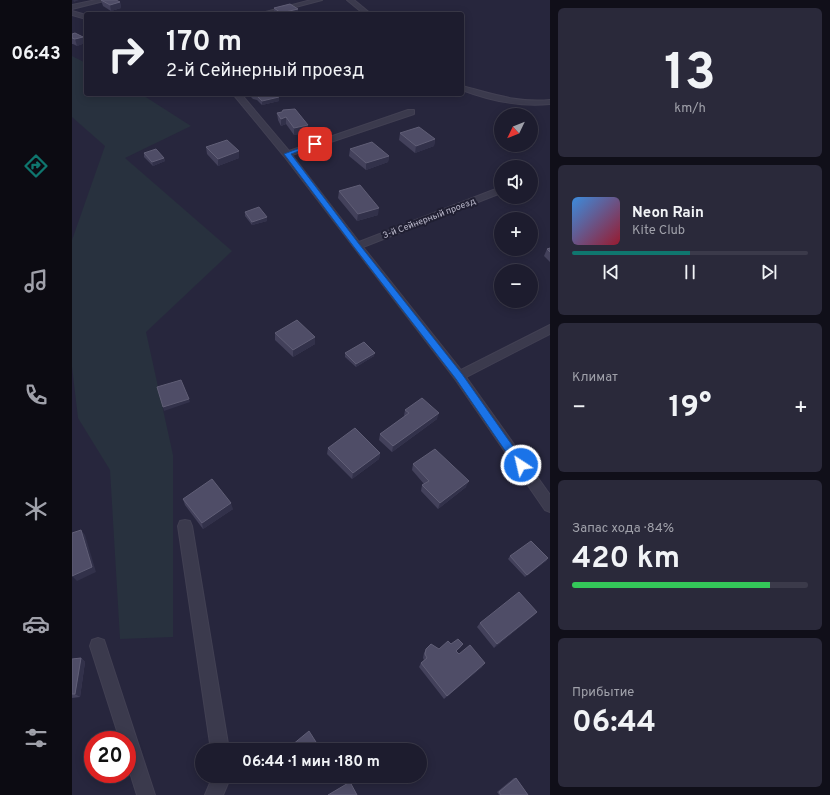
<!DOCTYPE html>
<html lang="ru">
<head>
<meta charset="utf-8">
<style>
  :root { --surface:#1d1c2e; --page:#2a293a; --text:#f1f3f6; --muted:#a0a1aa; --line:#3b3a4a; --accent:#0f766e }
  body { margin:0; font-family:Overpass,sans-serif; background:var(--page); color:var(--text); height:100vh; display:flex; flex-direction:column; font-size:15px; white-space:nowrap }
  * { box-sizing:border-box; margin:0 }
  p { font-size:13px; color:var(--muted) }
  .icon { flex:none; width:22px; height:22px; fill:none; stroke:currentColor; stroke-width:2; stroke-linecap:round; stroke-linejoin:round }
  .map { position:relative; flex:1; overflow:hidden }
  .panel { display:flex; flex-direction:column; gap:8px; padding:8px; background:#100f19; width:280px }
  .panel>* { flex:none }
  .banner { position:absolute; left:12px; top:12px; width:380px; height:84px; border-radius:4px; box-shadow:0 2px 10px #0003,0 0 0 1px var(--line); background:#1d1c2e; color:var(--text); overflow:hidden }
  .needle { width:26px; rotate:227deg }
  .fabs { position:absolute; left:422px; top:108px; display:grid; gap:8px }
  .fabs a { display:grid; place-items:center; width:44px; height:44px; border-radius:50%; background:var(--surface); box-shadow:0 2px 10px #0003,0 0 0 1px var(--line); font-size:20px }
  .speed { position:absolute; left:12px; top:731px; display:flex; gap:8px; font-size:20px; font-weight:700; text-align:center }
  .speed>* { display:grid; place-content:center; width:52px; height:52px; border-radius:50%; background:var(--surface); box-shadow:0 2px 10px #0003,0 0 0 1px var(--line); line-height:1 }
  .speed .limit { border:6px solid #d22; background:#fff; color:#111 }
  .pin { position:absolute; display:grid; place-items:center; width:34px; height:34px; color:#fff; margin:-17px; border-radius:8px; box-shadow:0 2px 6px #0006 }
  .me { position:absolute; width:44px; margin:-22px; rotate:325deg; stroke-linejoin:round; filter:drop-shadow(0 0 3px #0008) }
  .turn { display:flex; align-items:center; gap:14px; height:84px; padding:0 16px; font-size:18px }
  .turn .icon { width:52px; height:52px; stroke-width:2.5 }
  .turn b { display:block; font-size:28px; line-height:34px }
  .big { font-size:30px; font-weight:700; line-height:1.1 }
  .panel .widget { flex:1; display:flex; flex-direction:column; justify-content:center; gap:6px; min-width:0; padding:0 14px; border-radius:6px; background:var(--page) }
  .panel .dial { align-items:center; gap:0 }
  .dial b { font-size:52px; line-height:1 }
  .song { display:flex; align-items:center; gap:12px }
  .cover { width:48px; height:48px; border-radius:6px; background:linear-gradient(135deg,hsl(210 70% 55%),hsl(350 70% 35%)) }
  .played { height:4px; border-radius:2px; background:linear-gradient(90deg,var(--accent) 50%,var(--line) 50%) }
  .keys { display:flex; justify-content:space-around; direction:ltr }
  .heat { display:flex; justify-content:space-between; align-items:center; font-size:22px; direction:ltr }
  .charge { height:6px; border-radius:3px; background:linear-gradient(90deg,#34c759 84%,var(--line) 0) }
  .trip { position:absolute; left:123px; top:743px; width:232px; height:40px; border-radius:20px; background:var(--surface); box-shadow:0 2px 10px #0003,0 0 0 1px var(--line); font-weight:700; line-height:40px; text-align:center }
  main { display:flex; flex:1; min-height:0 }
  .tab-bar { display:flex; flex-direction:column; width:72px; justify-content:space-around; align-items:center; background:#0c0b12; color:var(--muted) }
  .tab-bar .icon { width:28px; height:28px }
  .tab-bar .active { color:var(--accent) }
  .tab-bar b { font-size:18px; color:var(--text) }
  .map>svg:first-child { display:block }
</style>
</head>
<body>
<main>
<nav class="tab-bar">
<b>06:43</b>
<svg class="icon active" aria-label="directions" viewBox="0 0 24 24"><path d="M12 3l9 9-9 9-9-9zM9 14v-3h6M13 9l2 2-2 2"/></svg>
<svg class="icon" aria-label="music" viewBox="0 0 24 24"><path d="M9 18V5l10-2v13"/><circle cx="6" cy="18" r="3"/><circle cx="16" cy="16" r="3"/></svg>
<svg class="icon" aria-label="phone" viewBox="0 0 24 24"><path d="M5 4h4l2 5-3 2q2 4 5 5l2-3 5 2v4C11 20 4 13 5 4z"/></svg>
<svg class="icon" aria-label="climate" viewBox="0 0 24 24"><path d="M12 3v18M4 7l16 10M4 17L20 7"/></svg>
<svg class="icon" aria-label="car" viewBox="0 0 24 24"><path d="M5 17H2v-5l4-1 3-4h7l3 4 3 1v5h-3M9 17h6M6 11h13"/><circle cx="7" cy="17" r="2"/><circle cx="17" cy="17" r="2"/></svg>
<svg class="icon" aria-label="filters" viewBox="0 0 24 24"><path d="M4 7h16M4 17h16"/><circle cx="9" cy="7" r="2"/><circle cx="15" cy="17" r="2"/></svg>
</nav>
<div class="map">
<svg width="478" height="795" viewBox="0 0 478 795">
  <rect width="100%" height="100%" fill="#27263d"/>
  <path fill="#28313e" d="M0 56 14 63V94H69L119 126 53 158 160 251 74 332 101 455V637L48 639 38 470 6 418 0 367V240L33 146 0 117Z"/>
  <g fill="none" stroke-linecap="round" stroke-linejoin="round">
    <defs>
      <g id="service">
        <path d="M24 0H36L0 9V5Z"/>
        <path d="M239 0H250L197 14H186Z"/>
        <path d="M275 0H282L299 14H292Z"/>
        <path d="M0 11 14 15V19L0 15Z"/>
        <path d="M390 86C421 94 445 103 478 100V104C448 107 419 101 390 90Z"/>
        <path d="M161 94H169L217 151 336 110H342V114L220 155 287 242 429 187V193L291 247 389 370 478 325V334L394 377 478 495V512L473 510 383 379 212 156Z"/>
        <path d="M113 520 118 521 120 526 157 750H139L106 526 108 521Z"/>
        <path d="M26 638 32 640 34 646 83 795H65L55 763V740H48L18 646 20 640Z"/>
        <path d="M141 776H159L151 795H133Z"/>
      </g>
    </defs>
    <use href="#service" stroke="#424053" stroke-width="2"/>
    <use href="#service" fill="#3b3a4d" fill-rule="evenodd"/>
  </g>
  <g fill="#43415b">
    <path d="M29 0 48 2 49 8 39 11 31 6Z"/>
    <path d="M202 8 226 9V14H202Z"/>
    <path d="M0 34 13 43 5 46 1 44H0Z"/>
    <path d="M179 94 207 101 190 105 185 100 181 99 179 97Z"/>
    <path d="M210 112 236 132 222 135 214 124 209 126 206 120 205 113Z"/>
    <path d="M328 133 363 139 362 146 343 153 327 140Z"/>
    <path d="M134 147 167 151V158L146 166 135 154Z"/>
    <path d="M278 149 317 156 316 162 294 170 277 156Z"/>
    <path d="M72 153 92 158 93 161 81 166 72 157Z"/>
    <path d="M267 191 306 215 285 221 266 198Z"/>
    <path d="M173 212 195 221 180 225 173 216Z"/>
    <path d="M478 248V262L472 256 475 249Z"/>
    <path d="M203 333 243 344 221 357 203 340Z"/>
    <path d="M273 353 302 356 284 367 273 357Z"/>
    <path d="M333 410 365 419 320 452 307 440 308 434 332 417V416Z"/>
    <path d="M256 448 308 453 307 459 280 479 255 454Z"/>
    <path d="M341 464 394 487 366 509 349 491 350 485 352 484 340 470Z"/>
    <path d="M111 499 161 509 131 529 113 505Z"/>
    <path d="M438 556 476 558 474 561 453 577 436 559Z"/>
    <path d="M465 612 461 616 422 648 405 627 408 623Z"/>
    <path d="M379 644H391L388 648 384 651 387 654 410 667 372 699 347 667 349 663 352 660 351 658 352 653 354 649H367Z"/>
    <path d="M9 658 13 662 8 697 0 698V659Z"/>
    <path d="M442 778H444L456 795H427L425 792Z"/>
  </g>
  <g fill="#32314a">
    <path d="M1 0H7L2 2Z"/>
    <path d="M48 2 49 8 39 11 38 5Z"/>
    <path d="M226 9V14H209V13Z"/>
    <path d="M11 37 13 43 5 46 3 39Z"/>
    <path d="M207 97V101L190 105V101Z"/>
    <path d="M214 117V124L209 126V119Z"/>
    <path d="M236 125V132L222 135V128Z"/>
    <path d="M363 139 362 146 343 153 344 146Z"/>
    <path d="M167 151V158L146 166V159Z"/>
    <path d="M317 156 316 162 294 170V163Z"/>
    <path d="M92 158 93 161 81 166 80 162Z"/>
    <path d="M307 208 306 215 285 221 286 214Z"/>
    <path d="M195 217V221L180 225V222Z"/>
    <path d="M243 337V344L221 357V350Z"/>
    <path d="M303 353 302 356 284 367V364Z"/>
    <path d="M117 399 118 402 92 411 91 407Z"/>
    <path d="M367 413 365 419 320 452 321 446Z"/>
    <path d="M308 453 307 459 280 479 281 473Z"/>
    <path d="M397 481 394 487 366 509 368 503Z"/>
    <path d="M159 503 161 509 131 529 130 523Z"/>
    <path d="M9 530 13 535 24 572 5 581 0 576Z"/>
    <path d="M476 558 474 561 453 577 455 575Z"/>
    <path d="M465 612 461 616 422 648 425 644Z"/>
    <path d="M9 658 13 662 8 697 3 694Z"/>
    <path d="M413 663 410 667 372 699 375 696Z"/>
  </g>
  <g fill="#4f4d67" stroke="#605e76">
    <path d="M29 0H44L48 2 38 5Z"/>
    <path d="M218 4 226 9 209 13 202 8Z"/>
    <path d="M3 33 11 37 3 39 0 38V34Z"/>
    <path d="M179 94H204L207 97 190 101 185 96H180Z"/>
    <path d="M223 109 236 125 222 128 214 117 209 119 205 113 210 112 211 110Z"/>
    <path d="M347 127 363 139 344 146 328 133Z"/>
    <path d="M155 140 167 151 146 159 134 147Z"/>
    <path d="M300 142 317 156 294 163 278 149Z"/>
    <path d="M84 149 92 158 80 162 72 153Z"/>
    <path d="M288 185 307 208 286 214 267 191Z"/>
    <path d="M187 207 195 217 180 222 173 212Z"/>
    <path d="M478 248V252L475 249Z"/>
    <path d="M225 320 243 337 221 350 203 333Z"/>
    <path d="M292 342 303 353 284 364 273 353Z"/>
    <path d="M109 380 117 399 91 407 85 387Z"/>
    <path d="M350 398 367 413 321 446 308 434 337 413 333 410Z"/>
    <path d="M283 428 308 453 281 473 256 448Z"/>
    <path d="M363 449 397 481 368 503 350 485 357 481 341 464Z"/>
    <path d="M140 479 159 503 130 523 111 499Z"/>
    <path d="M9 530 20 567 0 576V533Z"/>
    <path d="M459 541 476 558 455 575 438 556Z"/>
    <path d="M447 592 465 612 425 644 408 623Z"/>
    <path d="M386 639 391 644 384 651 387 654 398 645 413 663 375 696 349 663 355 658 353 654 354 649 359 644 367 649 376 641 379 644Z"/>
    <path d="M9 658 3 694H0V659Z"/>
    <path d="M237 731 249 750H214Z"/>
    <path d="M444 778 456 795H429L427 792Z"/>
    <path d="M278 782 285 795H256Z"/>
  </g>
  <path fill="#1a73e8" stroke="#114b97" d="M241 143 246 144 219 154 287 244 390 374 452 462 454 465 452 468 449 469 445 468 384 379 282 247 212 154Z"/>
  <g text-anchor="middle" stroke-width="4" stroke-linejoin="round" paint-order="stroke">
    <g font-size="9" fill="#b8b6c8" stroke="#201f32">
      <text transform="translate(357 218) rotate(-21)" y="3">3-й Сейнерный проезд</text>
    </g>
  </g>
</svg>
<div class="fabs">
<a><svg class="needle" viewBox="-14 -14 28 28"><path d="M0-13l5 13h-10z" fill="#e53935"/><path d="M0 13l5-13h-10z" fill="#a0a1aa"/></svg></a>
<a><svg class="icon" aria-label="sound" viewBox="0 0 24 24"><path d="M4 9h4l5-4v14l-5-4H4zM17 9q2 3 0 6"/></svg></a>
<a>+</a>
<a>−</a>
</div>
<div class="speed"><div class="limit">20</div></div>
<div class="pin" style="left:243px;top:144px;background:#d93025"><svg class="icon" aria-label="arrive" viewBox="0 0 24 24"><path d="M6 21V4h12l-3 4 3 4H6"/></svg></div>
<svg class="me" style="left:449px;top:465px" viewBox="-20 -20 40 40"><circle r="17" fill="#1a73e8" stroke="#fff" stroke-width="3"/><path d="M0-11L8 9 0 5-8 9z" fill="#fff"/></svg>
<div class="trip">06:44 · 1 мин · 180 m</div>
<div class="banner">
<div class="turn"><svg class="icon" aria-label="right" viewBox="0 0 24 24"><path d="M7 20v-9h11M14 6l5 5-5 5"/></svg><div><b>170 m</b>2-й Сейнерный проезд</div></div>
</div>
</div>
<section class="panel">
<div class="widget dial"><b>13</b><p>km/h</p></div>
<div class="widget">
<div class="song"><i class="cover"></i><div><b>Neon Rain</b><p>Kite Club</p></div></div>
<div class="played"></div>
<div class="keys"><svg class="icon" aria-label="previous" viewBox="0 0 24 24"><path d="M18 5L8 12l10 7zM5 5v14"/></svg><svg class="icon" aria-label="pause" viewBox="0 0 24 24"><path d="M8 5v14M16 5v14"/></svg><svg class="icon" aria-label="next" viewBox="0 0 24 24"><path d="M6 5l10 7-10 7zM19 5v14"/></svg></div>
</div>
<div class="widget"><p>Климат</p>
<div class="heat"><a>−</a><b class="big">19°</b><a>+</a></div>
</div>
<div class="widget"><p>Запас хода · 84%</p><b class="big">420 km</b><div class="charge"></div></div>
<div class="widget"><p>Прибытие</p><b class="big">06:44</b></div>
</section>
</main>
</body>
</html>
